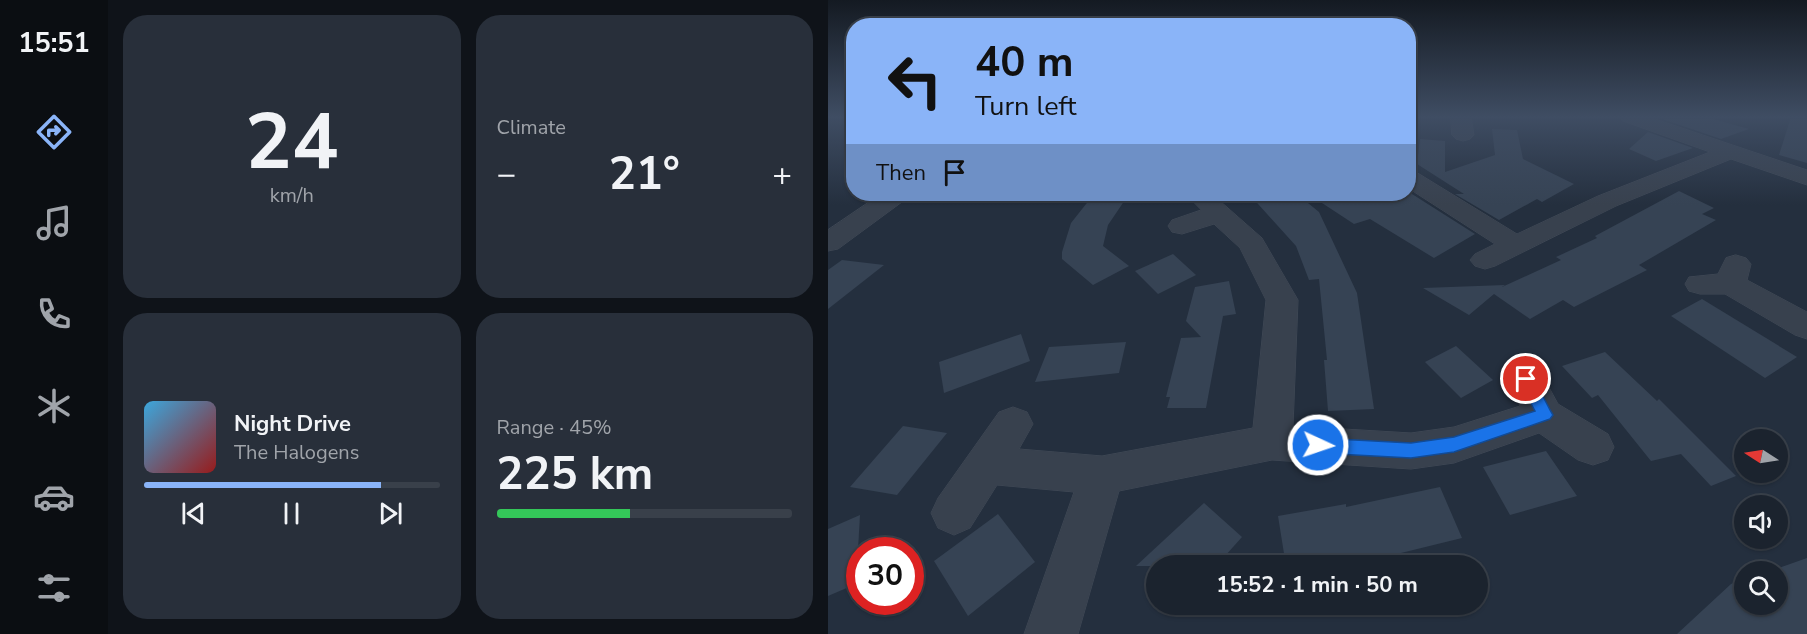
<!DOCTYPE html>
<html lang="en">
<head>
<meta charset="utf-8">
<style>
  :root { --surface:#1b232e; --page:#282f3a; --text:#f1f3f6; --muted:#a0a4aa; --line:#39404a; --accent:#8ab4f8 }
  body { margin:0; font-family:"Nunito Sans",sans-serif; background:var(--page); color:var(--text); height:100vh; display:flex; flex-direction:column; font-size:22px; white-space:nowrap }
  * { box-sizing:border-box; margin:0 }
  p { font-size:20px; color:var(--muted) }
  .icon { flex:none; width:33px; height:33px; fill:none; stroke:currentColor; stroke-width:2; stroke-linecap:round; stroke-linejoin:round }
  .map { position:relative; flex:1; overflow:hidden }
  .side { display:flex; flex-direction:column; gap:15px; padding:15px; background:#0f1319; width:720px }
  .side>* { flex:none }
  .guide { position:absolute; left:18px; top:18px; width:570px; height:183px; border-radius:24px; box-shadow:0 2px 4px #0004,0 0 0 2px var(--line); background:#8ab4f8; color:#111; overflow:hidden }
  .needle { width:39px; rotate:282deg }
  .controls { position:absolute; left:906px; top:429px; display:grid; gap:12px }
  .controls a { display:grid; place-items:center; width:54px; height:54px; border-radius:50%; background:var(--surface); box-shadow:0 2px 4px #0004,0 0 0 2px var(--line); font-size:30px }
  .speed { position:absolute; left:18px; top:537px; display:flex; gap:12px; font-size:30px; font-weight:700; text-align:center }
  .speed>* { display:grid; place-content:center; width:78px; height:78px; border-radius:50%; background:var(--surface); box-shadow:0 2px 4px #0004,0 0 0 2px var(--line); line-height:1 }
  .speed .limit { border:9px solid #d22; background:#fff; color:#111 }
  .pin { position:absolute; display:grid; place-items:center; width:51px; height:51px; color:#fff; margin:-26px; border:3px solid #fff; border-radius:50%; box-shadow:0 2px 6px #0007 }
  .me { position:absolute; width:66px; margin:-33px; rotate:93deg; stroke-linejoin:round; filter:drop-shadow(0 0 4px #0008) }
  .turn { display:flex; align-items:center; gap:21px; height:126px; padding:0 30px; font-size:27px }
  .turn .icon { width:78px; height:78px; stroke-width:2.5 }
  .turn b { display:block; font-size:42px; line-height:51px }
  .then { display:flex; align-items:center; height:57px; padding:0 30px; background:#0003; gap:12px; font-size:22px }
  .big { font-size:45px; font-weight:700; line-height:1.1 }
  .side .card { flex:1; display:flex; flex-direction:column; justify-content:center; gap:9px; min-width:0; padding:0 21px; border-radius:24px; background:var(--page) }
  .side .dial { align-items:center; gap:0 }
  .dial b { font-size:78px; line-height:1 }
  .song { display:flex; align-items:center; gap:18px }
  .cover { width:72px; height:72px; border-radius:9px; background:linear-gradient(135deg,hsl(200 70% 55%),hsl(0 70% 35%)) }
  .played { height:6px; border-radius:3px; background:linear-gradient(90deg,var(--accent) 80%,var(--line) 80%) }
  .keys { display:flex; justify-content:space-around; direction:ltr }
  .heat { display:flex; justify-content:space-between; align-items:center; font-size:33px; direction:ltr }
  .charge { height:9px; border-radius:4px; background:linear-gradient(90deg,#34c759 45%,var(--line) 0) }
  .side .tiles { flex:1; display:grid; gap:15px; grid-template-columns:repeat(2,1fr) }
  .trip { position:absolute; left:318px; top:555px; width:342px; height:60px; border-radius:30px; background:var(--surface); box-shadow:0 2px 4px #0004,0 0 0 2px var(--line); font-weight:700; line-height:60px; text-align:center }
  main { display:flex; flex:1; min-height:0 }
  .menu { display:flex; flex-direction:column; width:108px; justify-content:space-around; align-items:center; background:#0b0e12; color:var(--muted) }
  .menu .icon { width:42px; height:42px }
  .menu .current { color:var(--accent) }
  .menu b { font-size:27px; color:var(--text) }
  .map>svg:first-child { display:block }
</style>
</head>
<body>
<main>
<nav class="menu">
<b>15:51</b>
<svg class="icon current" aria-label="directions" viewBox="0 0 24 24"><path d="M12 3l9 9-9 9-9-9zM9 14v-3h6M13 9l2 2-2 2"/></svg>
<svg class="icon" aria-label="music" viewBox="0 0 24 24"><path d="M9 18V5l10-2v13"/><circle cx="6" cy="18" r="3"/><circle cx="16" cy="16" r="3"/></svg>
<svg class="icon" aria-label="phone" viewBox="0 0 24 24"><path d="M5 4h4l2 5-3 2q2 4 5 5l2-3 5 2v4C11 20 4 13 5 4z"/></svg>
<svg class="icon" aria-label="climate" viewBox="0 0 24 24"><path d="M12 3v18M4 7l16 10M4 17L20 7"/></svg>
<svg class="icon" aria-label="car" viewBox="0 0 24 24"><path d="M5 17H2v-5l4-1 3-4h7l3 4 3 1v5h-3M9 17h6M6 11h13"/><circle cx="7" cy="17" r="2"/><circle cx="17" cy="17" r="2"/></svg>
<svg class="icon" aria-label="filters" viewBox="0 0 24 24"><path d="M4 7h16M4 17h16"/><circle cx="9" cy="7" r="2"/><circle cx="15" cy="17" r="2"/></svg>
</nav>
<section class="side">
<div class="tiles">
<div class="card dial"><b>24</b><p>km/h</p></div>
<div class="card"><p>Climate</p>
<div class="heat"><a>−</a><b class="big">21°</b><a>+</a></div>
</div>
<div class="card">
<div class="song"><i class="cover"></i><div><b>Night Drive</b><p>The Halogens</p></div></div>
<div class="played"></div>
<div class="keys"><svg class="icon" aria-label="previous" viewBox="0 0 24 24"><path d="M18 5L8 12l10 7zM5 5v14"/></svg><svg class="icon" aria-label="pause" viewBox="0 0 24 24"><path d="M8 5v14M16 5v14"/></svg><svg class="icon" aria-label="next" viewBox="0 0 24 24"><path d="M6 5l10 7-10 7zM19 5v14"/></svg></div>
</div>
<div class="card"><p>Range · 45%</p><b class="big">225 km</b><div class="charge"></div></div>
</div>
</section>
<div class="map">
<svg width="979" height="634" viewBox="0 0 979 634">
  <rect width="100%" height="100%" fill="#242f3e"/>
  <g fill="#364354">
    <path d="M837 117H878L921 129 893 139 834 119Z"/>
    <path d="M963 117H979V163L951 155Z"/>
    <path d="M664 129 689 130 695 159 746 184 714 202 709 199 671 220 627 194H636L589 164 592 139 617 141V172L667 155Z"/>
    <path d="M820 132 865 148 828 161 801 149Z"/>
    <path d="M851 191 886 208 874 214 888 220 811 265 819 270 746 307 735 300 702 319 666 294 641 315 595 288 677 285 674 287 733 260 728 257 769 238 767 236Z"/>
    <path d="M266 194H301L280 225 275 246 301 266 265 285 234 259V252L243 223Z"/>
    <path d="M421 194H469L491 212 529 293 546 409 500 411 496 360H499L491 279 481 280 468 246Z"/>
    <path d="M518 194H584L647 234 606 258 542 219 526 224 494 203Z"/>
    <path d="M345 254 368 275 330 294 307 271Z"/>
    <path d="M14 260 56 265 0 309V270Z"/>
    <path d="M401 281 408 314 395 316 378 408H339L342 397H338L353 338 373 337 358 321 367 287Z"/>
    <path d="M874 299 969 357 937 378 843 316Z"/>
    <path d="M193 334 202 361 116 393 111 362Z"/>
    <path d="M298 342 291 373 207 382 221 347Z"/>
    <path d="M628 346 665 380 633 398 597 362Z"/>
    <path d="M777 352 829 401 831 399 908 476 883 486 853 454 823 461 770 395 764 398 734 366Z"/>
    <path d="M75 426 119 433 69 495 22 487Z"/>
    <path d="M718 451 749 496 682 515 655 467Z"/>
    <path d="M612 487 634 538 520 566H458L450 516 518 504V507Z"/>
    <path d="M376 503 414 537 388 566H308Z"/>
    <path d="M170 514 207 562 140 616 106 561Z"/>
    <path d="M32 515 28 584 0 596V529Z"/>
    <path d="M979 558V634H849L903 584 916 579V604H950V572H939Z"/>
  </g>
  <g fill="none" stroke-linecap="round" stroke-linejoin="round">
    <defs>
      <g id="street">
        <path d="M623 117H643L646 135 642 139 635 141 628 139 624 135Z"/>
        <path d="M792 117H821L979 170V185L903 159 788 206 667 266 657 269 647 266 642 260 647 254 667 244 580 188V170L588 172 689 234 770 196 882 152 795 121Z"/>
        <path d="M53 194H81L78 199 10 249 0 251V230Z"/>
        <path d="M358 194H384L434 238 470 300 465 426 583 433 626 427 692 406 679 379 685 369 698 365 711 369 730 404 780 434 786 447 780 460 765 465 750 460 711 433 626 463 583 469 444 460 291 491 250 634H196L246 492 169 485 142 528 126 535 110 528 103 513 110 498 171 412 185 407 199 412 205 424 191 449 274 456 425 428 438 300 412 248 386 224 354 234 344 232 340 226 344 220 373 210Z"/>
        <path d="M908 255 918 258 923 264 919 280 979 312V339L967 335 897 294H872L861 291 857 284 861 277 890 274 898 258Z"/>
      </g>
    </defs>
    <use href="#street" stroke="#414a57" stroke-width="1"/>
    <use href="#street" fill="#38414e" fill-rule="evenodd"/>
  </g>
  <linearGradient id="sky" x2="0" y2="1"><stop stop-color="#141a22"/><stop offset="0.57" stop-color="#3f4d63"/><stop offset="1" stop-color="#3f4d63" stop-opacity="0"/></linearGradient>
  <rect width="979" height="205" fill="url(#sky)"/>
  <path fill="#1a73e8" stroke="#114b97" stroke-width="1.5" d="M698 373 704 375 722 410 725 415 722 419 626 452 583 458 490 453 484 450 482 445 484 440 490 438 583 443 626 437 707 411 690 379 693 375Z"/>
</svg>
<div class="controls">
<a><svg class="needle" viewBox="-14 -14 28 28"><path d="M0-13l5 13h-10z" fill="#e53935"/><path d="M0 13l5-13h-10z" fill="#a0a4aa"/></svg></a>
<a><svg class="icon" aria-label="sound" viewBox="0 0 24 24"><path d="M4 9h4l5-4v14l-5-4H4zM17 9q2 3 0 6"/></svg></a>
<a><svg class="icon" aria-label="search" viewBox="0 0 24 24"><circle cx="10" cy="10" r="6"/><path d="M15 15l6 6"/></svg></a>
</div>
<div class="speed"><div class="limit">30</div></div>
<div class="pin" style="left:698px;top:379px;background:#d93025"><svg class="icon" aria-label="arrive" viewBox="0 0 24 24"><path d="M6 21V4h12l-3 4 3 4H6"/></svg></div>
<svg class="me" style="left:490px;top:445px" viewBox="-20 -20 40 40"><circle r="17" fill="#1a73e8" stroke="#fff" stroke-width="3"/><path d="M0-11L8 9 0 5-8 9z" fill="#fff"/></svg>
<div class="trip">15:52 · 1 min · 50 m</div>
<div class="guide">
<div class="turn"><svg class="icon" aria-label="left" viewBox="0 0 24 24"><path d="M17 20v-9H6M10 6l-5 5 5 5"/></svg><div><b>40 m</b>Turn left</div></div>
<div class="then">Then<svg class="icon" aria-label="arrive" viewBox="0 0 24 24"><path d="M6 21V4h12l-3 4 3 4H6"/></svg></div>
</div>
</div>
</main>
</body>
</html>
